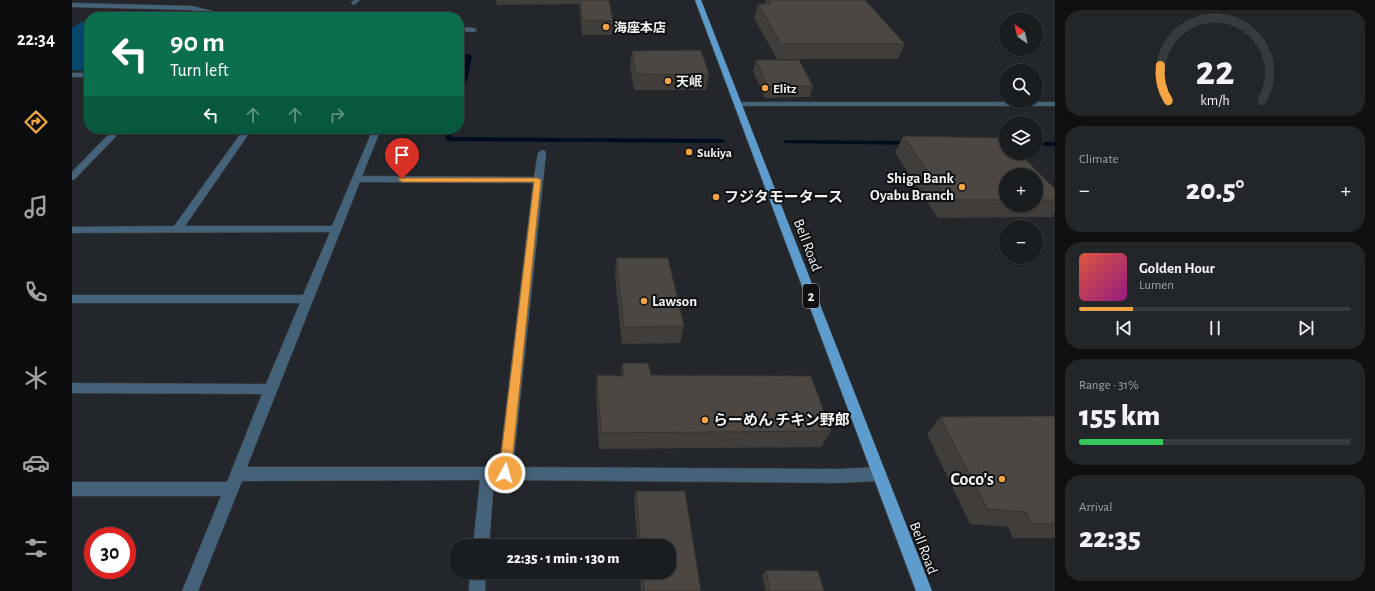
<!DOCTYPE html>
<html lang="en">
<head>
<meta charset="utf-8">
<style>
  :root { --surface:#1a1d20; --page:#232629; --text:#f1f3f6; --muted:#9fa2a5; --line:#383b3e; --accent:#f3a443 }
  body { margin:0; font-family:"Alegreya Sans","Noto Sans JP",sans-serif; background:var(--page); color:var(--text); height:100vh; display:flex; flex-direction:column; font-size:15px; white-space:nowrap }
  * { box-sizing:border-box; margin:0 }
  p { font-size:13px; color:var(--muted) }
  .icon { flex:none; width:22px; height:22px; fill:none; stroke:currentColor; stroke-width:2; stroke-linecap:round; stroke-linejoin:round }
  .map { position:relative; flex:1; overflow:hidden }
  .details { display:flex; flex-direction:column; gap:10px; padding:10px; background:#0e1012; width:320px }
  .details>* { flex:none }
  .banner { position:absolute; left:12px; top:12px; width:380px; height:122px; border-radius:16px; box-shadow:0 1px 3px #0004,0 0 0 1px var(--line); background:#0b6e4f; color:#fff; overflow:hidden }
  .needle { width:26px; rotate:326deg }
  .fabs { position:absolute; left:927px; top:12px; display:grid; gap:8px }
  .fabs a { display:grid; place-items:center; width:44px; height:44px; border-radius:50%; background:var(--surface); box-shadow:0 1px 3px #0004,0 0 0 1px var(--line); font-size:20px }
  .speed { position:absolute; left:12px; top:527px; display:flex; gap:8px; font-size:20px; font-weight:700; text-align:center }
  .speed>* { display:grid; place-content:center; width:52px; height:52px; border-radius:50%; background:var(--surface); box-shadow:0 1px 3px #0004,0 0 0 1px var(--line); line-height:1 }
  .speed .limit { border:6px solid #d22; background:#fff; color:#111 }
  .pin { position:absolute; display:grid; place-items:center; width:34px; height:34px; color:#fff; margin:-41px -17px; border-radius:50% 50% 50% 0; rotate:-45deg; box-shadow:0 0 4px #0007 }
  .pin .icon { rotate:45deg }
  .me { position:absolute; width:44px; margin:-22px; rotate:6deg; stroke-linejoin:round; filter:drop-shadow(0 0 3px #0008) }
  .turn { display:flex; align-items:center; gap:14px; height:84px; padding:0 20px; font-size:18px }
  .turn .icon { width:52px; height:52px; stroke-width:2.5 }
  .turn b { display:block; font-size:28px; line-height:34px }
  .lanes { display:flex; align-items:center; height:38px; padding:0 20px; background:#0003; justify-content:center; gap:20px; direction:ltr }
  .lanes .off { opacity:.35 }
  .big { font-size:30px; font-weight:800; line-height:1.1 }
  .details .card { flex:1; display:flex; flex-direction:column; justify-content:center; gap:6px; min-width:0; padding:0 14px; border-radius:16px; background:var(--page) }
  .details .dial { align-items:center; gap:0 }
  .dial svg { height:104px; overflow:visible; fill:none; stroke:var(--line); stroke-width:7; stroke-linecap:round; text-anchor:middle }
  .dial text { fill:var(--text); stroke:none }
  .song { display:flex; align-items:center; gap:12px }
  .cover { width:48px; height:48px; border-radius:6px; background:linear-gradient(135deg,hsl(10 70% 55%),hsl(310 70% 35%)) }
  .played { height:4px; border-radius:2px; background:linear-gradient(90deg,var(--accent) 20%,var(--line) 20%) }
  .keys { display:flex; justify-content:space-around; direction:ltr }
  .heat { display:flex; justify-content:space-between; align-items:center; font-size:22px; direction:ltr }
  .charge { height:6px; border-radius:3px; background:linear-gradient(90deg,#34c759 31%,var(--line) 0) }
  .trip { position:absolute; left:378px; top:539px; width:226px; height:40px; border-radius:16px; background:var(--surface); box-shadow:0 1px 3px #0004,0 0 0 1px var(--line); font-weight:800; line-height:40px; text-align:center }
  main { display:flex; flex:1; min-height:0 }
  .tabs { display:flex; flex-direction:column; width:72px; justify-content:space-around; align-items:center; background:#0a0c0d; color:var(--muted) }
  .tabs .icon { width:28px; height:28px }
  .tabs .selected { color:var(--accent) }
  .tabs b { font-size:18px; color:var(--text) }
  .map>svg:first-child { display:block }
</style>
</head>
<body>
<main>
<nav class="tabs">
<b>22:34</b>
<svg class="icon selected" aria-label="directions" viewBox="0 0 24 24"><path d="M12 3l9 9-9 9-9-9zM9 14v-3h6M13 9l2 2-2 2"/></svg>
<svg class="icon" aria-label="music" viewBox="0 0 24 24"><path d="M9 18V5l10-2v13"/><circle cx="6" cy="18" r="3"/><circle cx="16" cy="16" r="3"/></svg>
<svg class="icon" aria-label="phone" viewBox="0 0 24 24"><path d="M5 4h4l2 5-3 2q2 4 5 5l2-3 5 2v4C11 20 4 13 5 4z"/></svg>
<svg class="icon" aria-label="climate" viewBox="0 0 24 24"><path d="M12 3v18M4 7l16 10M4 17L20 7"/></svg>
<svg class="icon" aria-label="car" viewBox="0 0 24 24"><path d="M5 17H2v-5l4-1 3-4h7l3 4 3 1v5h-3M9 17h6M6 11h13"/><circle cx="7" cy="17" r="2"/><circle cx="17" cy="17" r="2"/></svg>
<svg class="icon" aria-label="filters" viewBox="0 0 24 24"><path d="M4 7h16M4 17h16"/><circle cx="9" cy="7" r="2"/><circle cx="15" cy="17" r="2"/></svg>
</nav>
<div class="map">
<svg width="983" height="591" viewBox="0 0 983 591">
  <rect width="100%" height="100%" fill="#23272b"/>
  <path fill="#08466c" d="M17 21V71L0 70V28L9 22Z"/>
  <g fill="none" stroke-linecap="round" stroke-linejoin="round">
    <g fill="#000d1e" fill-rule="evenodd">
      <path d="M387 54H397L400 56 395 81 392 83 389 81 394 58H387Z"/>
      <path d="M376 129H382L380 137 651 139 654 141 651 143 376 141 373 139Z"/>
      <path d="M714 140 839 141 842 143 839 145 712 143 711 142Z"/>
      <rect x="964" y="142" width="19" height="4"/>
    </g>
    <defs>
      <g id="minor">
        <path d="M282 0H288L282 5 279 3Z"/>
        <path d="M0 3 120 6 144 12 216 15 219 17 144 16 120 10 0 7Z"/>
        <path d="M387 27 402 28 405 30 402 32 387 31Z"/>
        <rect x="0" y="73" width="17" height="4"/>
        <path d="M663 102H983V106H666L662 104Z"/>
        <path d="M42 129H51L3 179 0 180V172Z"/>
        <path d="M172 129H180L113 226H260L301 129H309L290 176 462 177 466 153 470 150 473 151 474 153 441 467 767 469 807 467 812 469 814 474 812 479 807 481 767 483 422 480 417 546H401L408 480 170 481 126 591H110L149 496H0V482H155L190 394 0 393V383L194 384 228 303H0V295H231L258 232 0 233V227L102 226ZM288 182 461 183 427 467H175Z"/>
        <path d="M398 572H414L413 591H397Z"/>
      </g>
      <path id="primary" d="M623 0H629L860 591H844Z"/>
    </defs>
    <use href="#minor" stroke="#404447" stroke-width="1"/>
    <use href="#primary" stroke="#404447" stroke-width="1"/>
    <use href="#minor" fill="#446279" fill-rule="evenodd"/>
    <use href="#primary" fill="#5d9ccd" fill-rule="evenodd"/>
  </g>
  <g fill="#413d3a" fill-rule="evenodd">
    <path d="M424 0H537L541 21 540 35H510L507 4 425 5Z"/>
    <path d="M693 0H793L833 44 826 59H705L682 18 686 4H693Z"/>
    <path d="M560 51 637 75 634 90H562L558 66Z"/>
    <path d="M684 60 741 86 738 97 693 98 681 71Z"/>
    <path d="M831 136 933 138 934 139V153H947L983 189V213L980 217 866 218 823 153ZM934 175H964V205H934Z"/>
    <path d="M544 258 612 326 608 343 550 344 543 276Z"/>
    <path d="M550 363 579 375 759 431 749 447 527 449 524 392 525 375 549 376Z"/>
    <path d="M983 416V538H941L936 527 898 524 855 434 868 417Z"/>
    <path d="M564 491 629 591H569L568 572H597V546H566L562 502Z"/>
    <path d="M694 570 752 591H694L690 575Z"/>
  </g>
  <g fill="#4c4743" stroke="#35322f">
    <path d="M508 0H537L541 21 510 20Z"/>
    <path d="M696 0H793L833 44H709L686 4H699Z"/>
    <path d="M629 50 637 75 564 74 560 51Z"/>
    <path d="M684 60H727L741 86 696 87Z"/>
    <path d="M831 136 933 138 934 139V153H947L983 189V200H964V175H934V200H876Z"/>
    <path d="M544 258H596L612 326 552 327Z"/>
    <path d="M550 363H576L579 375 739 376 759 431 529 433 525 375 552 376Z"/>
    <path d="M983 416V524H960L954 512 915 509 868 417Z"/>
    <path d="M564 491H613L629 591H572L571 572H597V546H569Z"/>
    <path d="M694 570 746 571 752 591H698Z"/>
  </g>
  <path fill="#f3a443" stroke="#9e6b2c" d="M327 178H466L469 180 439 473 437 477 433 478 429 477 427 473 462 182H330L326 179Z"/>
  <g fill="#f3a443" stroke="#0e1011" stroke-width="1.5">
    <circle cx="534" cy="27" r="4"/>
    <circle cx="596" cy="81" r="4"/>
    <circle cx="693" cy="88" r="4"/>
    <circle cx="617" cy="152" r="4"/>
    <circle cx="890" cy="187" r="4"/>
    <circle cx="644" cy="197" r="4"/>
    <circle cx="572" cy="301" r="4"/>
    <circle cx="633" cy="420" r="4"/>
    <circle cx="930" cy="479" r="4"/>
  </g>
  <g text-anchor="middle" stroke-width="4" stroke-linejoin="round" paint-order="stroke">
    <g font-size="13" font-weight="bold" fill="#f1f4f6" stroke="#0e1011" text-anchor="start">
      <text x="542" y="32">海座本店</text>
      <text x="604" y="86">天岷</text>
      <text x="701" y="93">Elitz</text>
      <text x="625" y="157">Sukiya</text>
    </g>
    <rect fill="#0e1011" stroke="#adb0b1" stroke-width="1" x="731" y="284" width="16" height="24" rx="3"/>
    <g font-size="14" font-weight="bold" fill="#f1f4f6">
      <text x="739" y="301">2</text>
    </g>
    <g font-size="15" font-weight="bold" fill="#f1f4f6" stroke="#0e1011" text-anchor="start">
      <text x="882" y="183" text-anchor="end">Shiga Bank<tspan x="882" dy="17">Oyabu Branch</tspan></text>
      <text x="652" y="202">フジタモータース</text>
      <text x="580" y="306">Lawson</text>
      <text x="641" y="425">らーめん チキン野郎</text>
    </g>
    <g font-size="15" fill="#f1f4f6" stroke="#0e1011">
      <text transform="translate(736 245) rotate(69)" y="5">Bell Road</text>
      <text transform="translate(852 548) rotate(69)" y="5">Bell Road</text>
    </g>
    <g font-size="18" font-weight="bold" fill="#f1f4f6" stroke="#0e1011" text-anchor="end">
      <text x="922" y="485">Coco's</text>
    </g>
  </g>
</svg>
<div class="fabs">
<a><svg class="needle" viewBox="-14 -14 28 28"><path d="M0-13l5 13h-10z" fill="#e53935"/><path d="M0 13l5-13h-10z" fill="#9fa2a5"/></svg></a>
<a><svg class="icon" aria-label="search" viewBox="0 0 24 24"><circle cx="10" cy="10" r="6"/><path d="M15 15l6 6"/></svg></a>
<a><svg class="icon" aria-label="layers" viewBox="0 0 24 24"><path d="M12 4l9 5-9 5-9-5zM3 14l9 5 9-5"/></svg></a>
<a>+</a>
<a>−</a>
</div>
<div class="speed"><div class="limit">30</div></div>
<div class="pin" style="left:330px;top:179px;background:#d93025"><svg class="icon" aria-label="arrive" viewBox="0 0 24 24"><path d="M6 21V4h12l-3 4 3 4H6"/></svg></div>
<svg class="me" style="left:433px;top:473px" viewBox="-20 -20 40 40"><circle r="17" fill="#f3a443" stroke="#fff" stroke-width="3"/><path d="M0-11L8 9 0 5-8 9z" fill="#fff"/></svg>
<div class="trip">22:35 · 1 min · 130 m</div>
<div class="banner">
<div class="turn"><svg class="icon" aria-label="left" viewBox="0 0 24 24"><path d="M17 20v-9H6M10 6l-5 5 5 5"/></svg><div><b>90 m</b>Turn left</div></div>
<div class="lanes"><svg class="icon" aria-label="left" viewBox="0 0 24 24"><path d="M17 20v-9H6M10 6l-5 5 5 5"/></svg><svg class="icon off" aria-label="ahead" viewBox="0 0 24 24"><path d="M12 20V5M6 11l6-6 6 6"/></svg><svg class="icon off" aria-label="ahead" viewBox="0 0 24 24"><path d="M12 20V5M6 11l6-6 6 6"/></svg><svg class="icon off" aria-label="right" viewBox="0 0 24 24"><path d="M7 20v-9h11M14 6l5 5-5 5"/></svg></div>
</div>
</div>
<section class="details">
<div class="card dial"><svg viewBox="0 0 100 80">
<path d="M14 69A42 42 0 1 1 86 69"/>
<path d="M14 69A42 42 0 0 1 8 42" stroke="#f3a443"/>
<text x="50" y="56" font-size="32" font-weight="700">22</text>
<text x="50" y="72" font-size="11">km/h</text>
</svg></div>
<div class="card"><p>Climate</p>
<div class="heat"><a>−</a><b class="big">20.5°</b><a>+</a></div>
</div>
<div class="card">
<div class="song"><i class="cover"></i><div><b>Golden Hour</b><p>Lumen</p></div></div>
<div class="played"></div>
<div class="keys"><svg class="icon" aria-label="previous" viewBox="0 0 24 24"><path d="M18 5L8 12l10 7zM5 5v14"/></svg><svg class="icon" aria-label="pause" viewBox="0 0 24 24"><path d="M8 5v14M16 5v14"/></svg><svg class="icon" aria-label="next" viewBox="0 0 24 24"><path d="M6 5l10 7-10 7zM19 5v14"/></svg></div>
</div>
<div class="card"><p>Range · 31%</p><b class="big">155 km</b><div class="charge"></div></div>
<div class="card"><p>Arrival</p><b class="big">22:35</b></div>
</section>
</main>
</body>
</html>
